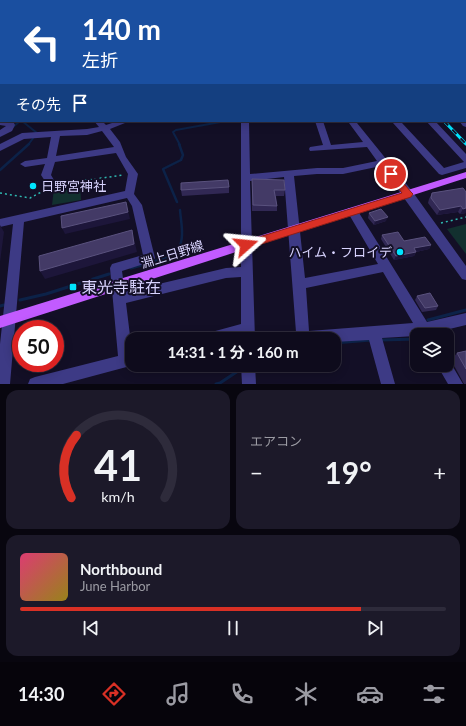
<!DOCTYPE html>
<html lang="ja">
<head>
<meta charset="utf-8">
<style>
  :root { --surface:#0e0b1c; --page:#1c1929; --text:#f1f3f6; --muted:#9b9ba3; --line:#2e2b3b; --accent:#d93025 }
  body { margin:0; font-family:Lato,"Noto Sans JP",sans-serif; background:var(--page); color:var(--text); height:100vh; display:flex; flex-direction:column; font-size:15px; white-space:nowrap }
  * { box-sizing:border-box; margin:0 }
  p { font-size:13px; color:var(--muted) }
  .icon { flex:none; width:22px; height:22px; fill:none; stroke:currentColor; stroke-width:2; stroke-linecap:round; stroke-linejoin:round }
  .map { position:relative; height:384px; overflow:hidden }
  .details { display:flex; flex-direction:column; gap:6px; padding:6px; background:#08060f; flex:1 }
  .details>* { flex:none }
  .top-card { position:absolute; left:0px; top:0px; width:466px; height:122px; box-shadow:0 2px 10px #0003,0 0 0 1px var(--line); background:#1a4fa0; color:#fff; overflow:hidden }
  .tools { position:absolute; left:410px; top:328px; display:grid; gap:8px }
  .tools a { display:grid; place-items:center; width:44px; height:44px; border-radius:8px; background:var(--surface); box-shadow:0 2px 10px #0003,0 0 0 1px var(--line); font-size:20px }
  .speed { position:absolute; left:12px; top:320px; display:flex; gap:8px; font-size:20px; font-weight:700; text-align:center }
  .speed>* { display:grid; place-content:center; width:52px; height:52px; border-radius:50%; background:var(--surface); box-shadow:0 2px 10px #0003,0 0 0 1px var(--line); line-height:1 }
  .speed .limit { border:6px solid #d22; background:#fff; color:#111 }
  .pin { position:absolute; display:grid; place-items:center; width:34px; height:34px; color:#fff; margin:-17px; border:2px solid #fff; border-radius:50%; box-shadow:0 1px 4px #0007 }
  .me { position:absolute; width:44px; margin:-22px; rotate:72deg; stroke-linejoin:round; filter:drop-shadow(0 0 3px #0008) }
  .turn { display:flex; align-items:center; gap:14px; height:84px; padding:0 16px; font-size:18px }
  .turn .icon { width:52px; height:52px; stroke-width:2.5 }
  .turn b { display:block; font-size:28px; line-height:34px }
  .then { display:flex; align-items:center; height:38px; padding:0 16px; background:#0003; gap:8px; font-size:15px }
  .big { font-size:30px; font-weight:700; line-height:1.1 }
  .details .widget { flex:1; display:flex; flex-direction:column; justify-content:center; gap:6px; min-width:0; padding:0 14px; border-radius:12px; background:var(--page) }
  .details .dial { align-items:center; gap:0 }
  .dial svg { height:104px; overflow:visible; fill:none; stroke:var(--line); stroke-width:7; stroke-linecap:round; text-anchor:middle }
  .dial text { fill:var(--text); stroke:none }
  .song { display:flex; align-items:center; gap:12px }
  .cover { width:48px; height:48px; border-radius:6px; background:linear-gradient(135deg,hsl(340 70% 55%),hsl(50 70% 35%)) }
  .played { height:4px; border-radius:2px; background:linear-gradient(90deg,var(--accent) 80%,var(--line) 80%) }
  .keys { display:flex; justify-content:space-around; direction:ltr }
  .heat { display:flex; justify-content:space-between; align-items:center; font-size:22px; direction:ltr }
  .details .tiles { flex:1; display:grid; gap:6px; grid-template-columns:1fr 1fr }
  .widget:last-child { grid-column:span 2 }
  .trip { position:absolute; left:125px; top:332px; width:216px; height:40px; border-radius:12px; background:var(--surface); box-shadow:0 2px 10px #0003,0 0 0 1px var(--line); font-weight:700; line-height:40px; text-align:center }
  .menu { display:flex; height:64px; justify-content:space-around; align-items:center; background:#06040b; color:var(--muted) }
  .menu .icon { width:28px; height:28px }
  .menu .on { color:var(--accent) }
  .menu b { font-size:18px; color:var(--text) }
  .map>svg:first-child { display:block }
</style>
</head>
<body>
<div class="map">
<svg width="466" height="384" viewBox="0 0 466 384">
  <rect width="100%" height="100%" fill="#130f26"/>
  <g fill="#12302f">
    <path d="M80 184 81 200 52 205 54 188Z"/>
    <path d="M466 224V254L447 229Z"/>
  </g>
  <path fill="#0c2248" d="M257 0H427L248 1Z"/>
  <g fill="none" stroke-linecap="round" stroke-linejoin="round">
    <g stroke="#0c2248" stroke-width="2">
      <path d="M22 121 37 133 28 145"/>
      <path d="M13 127 20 121"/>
      <path d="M180 145 173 132 176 130 226 121"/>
    </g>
    <g stroke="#0c2248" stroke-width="2.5">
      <path d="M0 170 29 144"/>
      <path d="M177 202 163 169 181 160 183 155 179 144"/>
      <path d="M178 250C185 238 181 223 180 210"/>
    </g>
    <g stroke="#0c2248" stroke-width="3">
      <path d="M131 268 167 258 179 249"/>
      <path d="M20 300 46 294 109 274"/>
      <path d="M0 306 4 305"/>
      <path d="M428 320 466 310"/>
      <path d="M380 340 417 339"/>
      <path d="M334 343 371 340"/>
      <path d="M216 384 220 383 247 365"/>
    </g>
    <rect fill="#0c2248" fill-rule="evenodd" x="0" y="86" width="1" height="6"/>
    <path stroke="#2fb8b0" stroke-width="1" stroke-dasharray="1 2" stroke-linecap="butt" d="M440 1 446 0"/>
    <g stroke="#2fb8b0" stroke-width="1.5" stroke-dasharray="2 3" stroke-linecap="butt">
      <path d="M60 184 123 175"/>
      <path d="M0 193 30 198 47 189"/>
      <path d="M441 223 466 217"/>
    </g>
    <g fill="#3d3a85" fill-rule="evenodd">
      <rect x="465" y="3" width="1" height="4"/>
      <rect x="465" y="14" width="1" height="4"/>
      <rect x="465" y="22" width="1" height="5"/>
      <rect x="465" y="43" width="1" height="4"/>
      <path d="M465 62H466L465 67Z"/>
      <rect x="465" y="72" width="1" height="4"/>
      <path d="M465 119H466V127L463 126 459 121H465Z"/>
      <path d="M0 120 14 123 15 125 12 131 0 137V130L6 126 0 125Z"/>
      <path d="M94 121H102L106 125 118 121H130L110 129 120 142 126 157 138 174 134 194 142 205 155 258 153 261 122 271 125 292 226 268 241 267V121H249L250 174 317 168H343L377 161 367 147 310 151 309 149 310 147 323 145 315 121H323L331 145 363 142 349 123H341L337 121H411L410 123H402L444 168 464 162 426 121H435L466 154V168L442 175 439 174 393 123H357L412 191 466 266V280L462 279 381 166 343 174H317L294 176 305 278 378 264 347 211 348 208H356L427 322 466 313V325L433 333 432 335 382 338 395 384H381L369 340 334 342V339H286L288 334 296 332 284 177 250 181 255 339H241V337L233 339H201L203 334 208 333 241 324V277L226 278 126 303 132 352V365H134L63 384H28L30 379 35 377 118 356 110 268 112 264 143 255 132 206 127 198 24 222 10 384H0V344L13 224 0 227V219L125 191 128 174 116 153 55 162 51 175 57 185 52 188 49 187 41 175 45 164 25 167 20 164 25 161 47 158 51 137 24 139 0 151V144L22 133 87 129 99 127ZM102 131 114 147 56 156 60 136 87 135ZM383 272 413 323 309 331 306 288Z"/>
      <path d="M447 359 449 360 463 384H448L437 365H447Z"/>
      <path d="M241 365H255L256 384H242Z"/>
    </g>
    <path fill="#c25bff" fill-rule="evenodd" d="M466 172V178L0 328V316Z"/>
    <defs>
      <path id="rail" d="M444 121 466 144"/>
    </defs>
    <use href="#rail" stroke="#00e5ff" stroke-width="3"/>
    <use href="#rail" stroke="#130f26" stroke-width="2" stroke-dasharray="6" stroke-linecap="butt"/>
  </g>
  <g fill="#312854">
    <path d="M252 179 285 190 284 196H276L277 206V211H252Z"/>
    <path d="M229 187V193L182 196 181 190Z"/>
    <path d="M463 188 466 213 460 214 458 212 437 215 428 203 429 199 432 193Z"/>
    <path d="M369 213 386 221 374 225 368 218Z"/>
    <path d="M382 235 404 241 431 245 429 249 416 252 414 256 394 260 381 239Z"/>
    <path d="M417 296 438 306 436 310 422 312 415 300Z"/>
    <path d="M466 351V384H464L451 360 457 353Z"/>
  </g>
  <g fill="#1d163a">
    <path d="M126 202 130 219 65 234 62 228Z"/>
    <path d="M461 206 458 212 437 215 440 210Z"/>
    <path d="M466 208V213L460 214 463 209Z"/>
    <path d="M388 217 386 221 374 225 375 221Z"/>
    <path d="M0 225 4 232 0 262Z"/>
    <path d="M132 230 137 252 45 279 40 271Z"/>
    <path d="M431 245 429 249 416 252 414 256 394 260 396 256 414 248Z"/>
  </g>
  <g fill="#433a66" stroke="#5a527e">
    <path d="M252 179 284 180 285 190H274L277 206 253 205Z"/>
    <path d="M228 180 229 187 181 190V183Z"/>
    <path d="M463 188 466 192V208L463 209 461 206 440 210 431 198 432 193Z"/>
    <path d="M126 202 128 212 62 228 61 216Z"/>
    <path d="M381 209 388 217 375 221 369 213Z"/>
    <path d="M132 230 134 244 40 271 39 256Z"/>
    <path d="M398 232 404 241 425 237 431 245 414 248 416 252 396 256 382 235Z"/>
    <path d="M430 293 438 306 425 308 417 296Z"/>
    <path d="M466 351V369L457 353Z"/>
  </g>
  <path fill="#d93025" stroke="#8d1f18" d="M391 171 394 172 411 192 413 194 411 197 246 249 242 248 241 245 242 242 246 241 402 193 387 174Z"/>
  <g fill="#00e5ff" stroke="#130f26" stroke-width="1.5">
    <circle cx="33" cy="186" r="4"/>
    <circle cx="400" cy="252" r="4"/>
    <rect x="69" y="283" width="8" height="8" rx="2"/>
  </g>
  <g text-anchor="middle" stroke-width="4" stroke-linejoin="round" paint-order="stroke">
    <g font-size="13" fill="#d9d4ff" stroke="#130f26" text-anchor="start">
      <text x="41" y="191">日野宮神社</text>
      <text x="392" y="257" text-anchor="end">ハイム・フロイデ</text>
    </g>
    <g font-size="13" fill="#d9d4ff" stroke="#130f26">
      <text transform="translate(172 254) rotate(-17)" y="5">淵上日野線</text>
    </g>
    <g font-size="16" fill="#d9d4ff" stroke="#130f26" text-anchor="start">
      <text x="81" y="293">東光寺駐在</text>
    </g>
  </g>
</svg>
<div class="tools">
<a><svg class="icon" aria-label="layers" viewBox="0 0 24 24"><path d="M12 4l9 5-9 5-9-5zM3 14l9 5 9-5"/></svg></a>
</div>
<div class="speed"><div class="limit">50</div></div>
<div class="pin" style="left:391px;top:174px;background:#d93025"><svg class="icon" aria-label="arrive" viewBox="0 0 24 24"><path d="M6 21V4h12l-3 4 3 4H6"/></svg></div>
<svg class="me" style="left:246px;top:245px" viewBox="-20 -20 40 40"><path d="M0-17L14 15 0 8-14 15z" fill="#d93025" stroke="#fff" stroke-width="4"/></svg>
<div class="trip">14:31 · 1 分 · 160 m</div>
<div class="top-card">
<div class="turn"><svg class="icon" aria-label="left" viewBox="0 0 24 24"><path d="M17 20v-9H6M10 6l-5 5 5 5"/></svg><div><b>140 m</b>左折</div></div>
<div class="then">その先<svg class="icon" aria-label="arrive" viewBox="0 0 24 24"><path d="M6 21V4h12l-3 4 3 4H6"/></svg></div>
</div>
</div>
<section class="details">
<div class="tiles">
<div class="widget dial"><svg viewBox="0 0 100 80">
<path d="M14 69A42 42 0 1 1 86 69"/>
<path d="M14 69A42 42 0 0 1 18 21" stroke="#d93025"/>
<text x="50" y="56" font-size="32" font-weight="700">41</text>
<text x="50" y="72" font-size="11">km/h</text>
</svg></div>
<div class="widget"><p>エアコン</p>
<div class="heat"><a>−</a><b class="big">19°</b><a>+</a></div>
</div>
<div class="widget">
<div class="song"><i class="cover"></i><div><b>Northbound</b><p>June Harbor</p></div></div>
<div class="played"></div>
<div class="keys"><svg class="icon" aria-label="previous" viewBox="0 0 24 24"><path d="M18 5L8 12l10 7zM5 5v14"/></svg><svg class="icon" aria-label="pause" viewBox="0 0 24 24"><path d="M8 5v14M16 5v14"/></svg><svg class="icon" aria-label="next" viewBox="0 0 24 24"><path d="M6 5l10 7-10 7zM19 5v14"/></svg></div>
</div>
</div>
</section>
<nav class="menu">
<b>14:30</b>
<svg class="icon on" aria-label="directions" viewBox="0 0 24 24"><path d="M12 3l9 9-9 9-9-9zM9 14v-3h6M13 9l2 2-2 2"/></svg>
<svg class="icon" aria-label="music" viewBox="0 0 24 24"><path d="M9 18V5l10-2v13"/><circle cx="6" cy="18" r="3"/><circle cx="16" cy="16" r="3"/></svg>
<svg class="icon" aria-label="phone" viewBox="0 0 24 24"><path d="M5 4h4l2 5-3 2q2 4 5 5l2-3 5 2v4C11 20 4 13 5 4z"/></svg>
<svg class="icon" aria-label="climate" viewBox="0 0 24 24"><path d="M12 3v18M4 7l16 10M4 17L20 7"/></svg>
<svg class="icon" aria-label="car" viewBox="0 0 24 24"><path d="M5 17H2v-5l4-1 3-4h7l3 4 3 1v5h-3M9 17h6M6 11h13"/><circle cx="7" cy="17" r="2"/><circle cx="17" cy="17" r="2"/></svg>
<svg class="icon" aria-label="filters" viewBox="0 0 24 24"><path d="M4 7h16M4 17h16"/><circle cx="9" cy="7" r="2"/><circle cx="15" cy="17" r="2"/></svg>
</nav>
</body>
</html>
